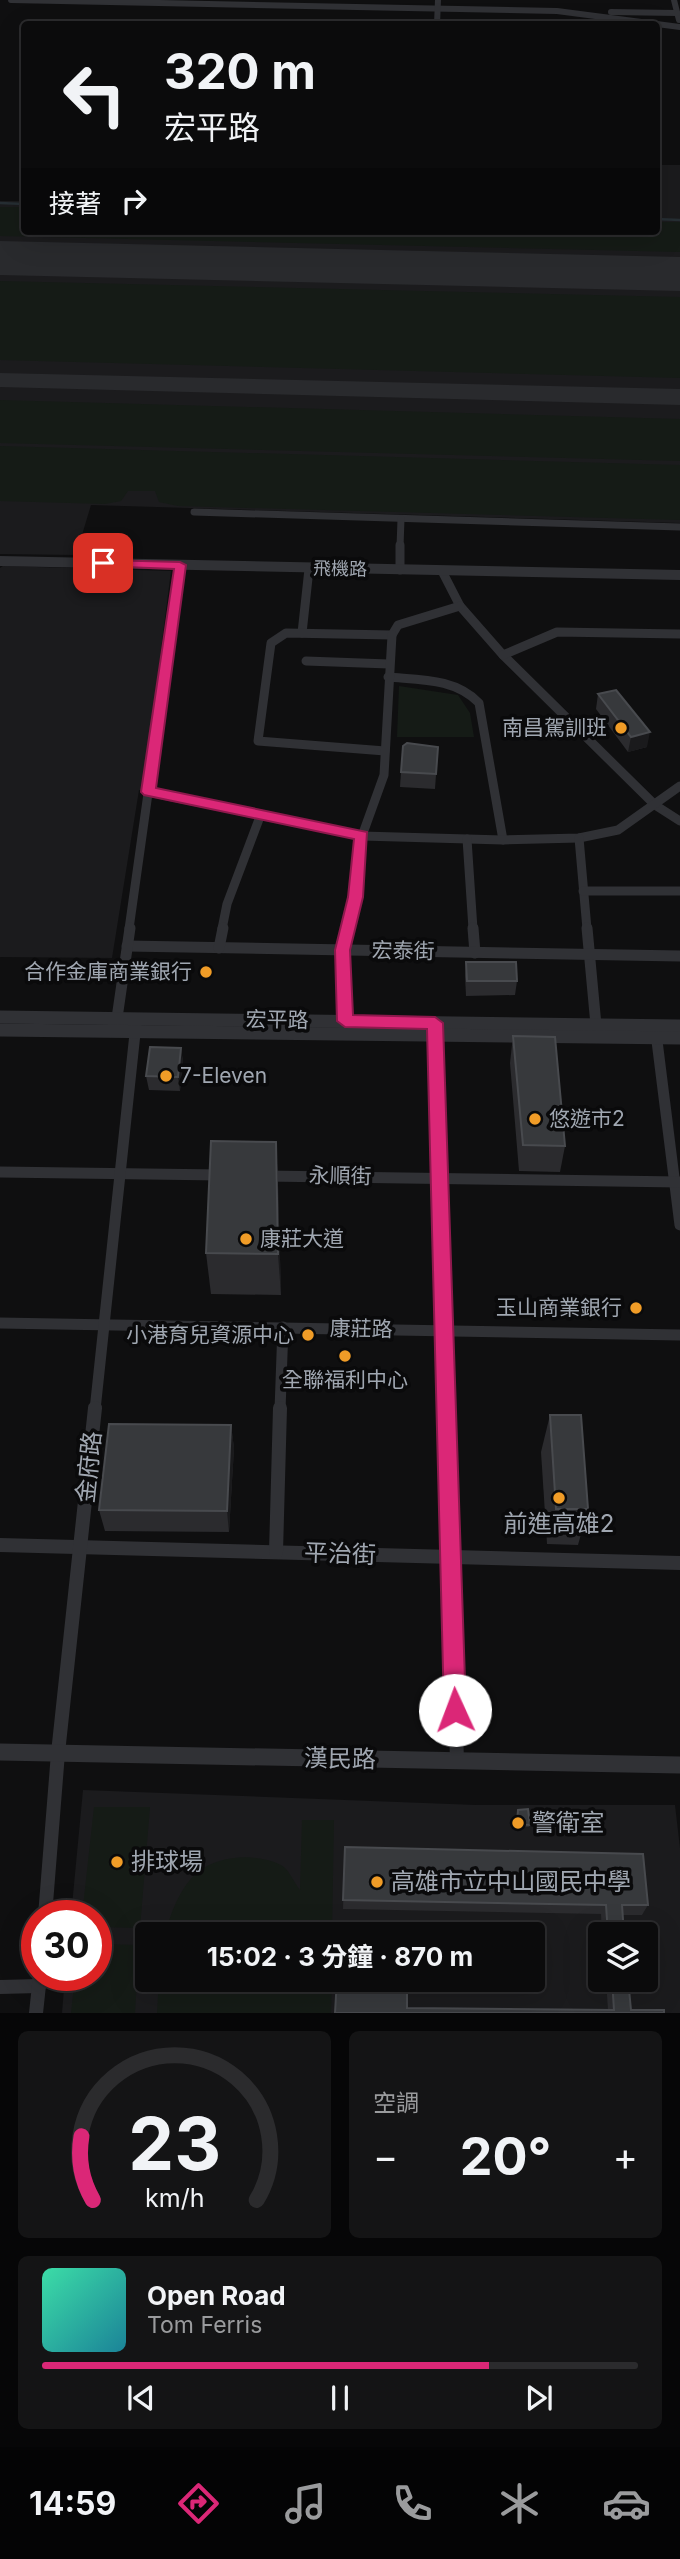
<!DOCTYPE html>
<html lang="zh-TW">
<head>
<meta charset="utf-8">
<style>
  :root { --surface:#0b0b0c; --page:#141415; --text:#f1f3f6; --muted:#9a9b9d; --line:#2b2b2d; --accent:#db2777 }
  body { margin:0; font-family:Inter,"Noto Sans TC",sans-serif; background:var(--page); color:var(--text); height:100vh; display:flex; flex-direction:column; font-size:26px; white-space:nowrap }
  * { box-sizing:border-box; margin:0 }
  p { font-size:23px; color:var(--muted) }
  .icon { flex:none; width:38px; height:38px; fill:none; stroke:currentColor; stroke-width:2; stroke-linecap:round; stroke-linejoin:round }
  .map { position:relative; height:2013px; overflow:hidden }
  .panel { display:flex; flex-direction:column; gap:18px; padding:18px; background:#060607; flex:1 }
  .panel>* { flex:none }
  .guide { position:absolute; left:21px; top:21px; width:639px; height:214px; border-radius:7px; box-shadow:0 7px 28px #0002,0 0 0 2px var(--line); background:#0b0b0c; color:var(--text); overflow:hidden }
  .tools { position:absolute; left:588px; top:1922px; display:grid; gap:14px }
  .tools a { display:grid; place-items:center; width:70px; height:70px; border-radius:7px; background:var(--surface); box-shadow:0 7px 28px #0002,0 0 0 2px var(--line); font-size:35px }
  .speed { position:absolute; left:21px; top:1900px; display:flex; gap:14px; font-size:35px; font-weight:700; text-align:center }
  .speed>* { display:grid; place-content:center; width:91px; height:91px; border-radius:50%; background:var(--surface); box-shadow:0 7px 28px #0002,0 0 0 2px var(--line); line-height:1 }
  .speed .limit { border:10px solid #d22; background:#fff; color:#111 }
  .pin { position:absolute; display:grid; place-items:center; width:60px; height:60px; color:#fff; margin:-30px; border-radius:14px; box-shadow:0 4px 10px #0006 }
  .me { position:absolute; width:77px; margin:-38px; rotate:358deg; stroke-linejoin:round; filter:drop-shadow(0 0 5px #0008) }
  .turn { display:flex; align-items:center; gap:24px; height:147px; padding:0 28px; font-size:32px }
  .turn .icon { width:91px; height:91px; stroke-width:2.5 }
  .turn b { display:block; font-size:49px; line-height:60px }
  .then { display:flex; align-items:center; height:66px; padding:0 28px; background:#0003; gap:14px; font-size:26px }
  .big { font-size:52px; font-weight:700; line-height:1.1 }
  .panel .tile { flex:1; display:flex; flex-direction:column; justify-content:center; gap:10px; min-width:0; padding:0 24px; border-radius:10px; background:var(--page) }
  .panel .dial { align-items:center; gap:0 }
  .dial svg { height:182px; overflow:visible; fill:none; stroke:var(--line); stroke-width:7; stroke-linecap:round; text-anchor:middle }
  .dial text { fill:var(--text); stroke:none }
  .song { display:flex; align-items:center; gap:21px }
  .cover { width:84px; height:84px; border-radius:10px; background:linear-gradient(135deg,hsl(160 70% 55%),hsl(190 70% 35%)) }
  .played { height:7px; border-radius:4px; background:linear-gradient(90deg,var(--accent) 75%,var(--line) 75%) }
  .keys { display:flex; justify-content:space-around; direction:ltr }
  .heat { display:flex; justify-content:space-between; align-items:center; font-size:38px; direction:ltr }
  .panel .tiles { flex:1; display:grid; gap:18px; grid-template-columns:1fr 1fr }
  .tile:last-child { grid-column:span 2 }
  .trip { position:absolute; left:135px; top:1922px; width:410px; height:70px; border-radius:7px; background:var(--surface); box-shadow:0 7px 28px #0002,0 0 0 2px var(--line); font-weight:700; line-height:70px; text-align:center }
  .tab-bar { display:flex; height:112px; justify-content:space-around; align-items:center; background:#040405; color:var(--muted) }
  .tab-bar .icon { width:49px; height:49px }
  .tab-bar .active { color:var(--accent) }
  .tab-bar b { font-size:32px; color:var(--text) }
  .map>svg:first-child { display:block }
</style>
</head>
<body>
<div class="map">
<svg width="680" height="2013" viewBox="0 0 680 2013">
  <rect width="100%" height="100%" fill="#0f0f10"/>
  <g fill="#1b1b1d" fill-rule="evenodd">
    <path d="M656 165H680V523L91 505 76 555 0 554V201H24V231H656Z"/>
    <path d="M3 566 171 571 143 791 139 790 112 958 0 957V568Z"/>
    <path d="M83 1790 476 1805H675L680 1848V2013H62L65 1976H96V1916H71ZM147 1934H532V1979H147ZM600 1934H646V1979H600Z"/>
  </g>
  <g fill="#151b16">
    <path d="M0 207H24V231H656V222H680V252L0 236Z"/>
    <path d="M0 281 680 297V378L0 360Z"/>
    <path d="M0 400 680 419V461L0 443Z"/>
    <path d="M0 446 680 465V520L178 506 159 502 155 491H128L121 501 105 504 0 501Z"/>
    <path d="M399 686 458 695 470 713 474 737H397Z"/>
    <path d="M94 1807H150L140 1928 96 1927V1916H82Z"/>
    <path d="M302 1820H334L332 1934H165C171 1913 180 1887 198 1872 219 1855 257 1853 281 1865 289 1869 294 1883 300 1890Z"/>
    <path d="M96 1944 139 1945 135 2013H71L75 1976H96Z"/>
    <path d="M159 1979H332L331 2013H157Z"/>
  </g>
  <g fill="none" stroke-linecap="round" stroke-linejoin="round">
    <g stroke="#262e33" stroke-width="2.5">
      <path d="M0 203 24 204"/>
      <path d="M656 219 680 220"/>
    </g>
    <path fill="#292a2d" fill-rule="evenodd" d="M0 373 680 389V405L0 387Z"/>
    <path fill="#292a2d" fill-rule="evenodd" d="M0 241 680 257V291L0 275Z"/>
    <g stroke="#303135" stroke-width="6">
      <path d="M11 0 557 11 680 27"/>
      <path d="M674 0 679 20"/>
      <path d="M611 12 677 13"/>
      <path d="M437 24 438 0"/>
    </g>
    <g stroke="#303135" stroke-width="7">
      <path d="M194 512 680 527"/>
      <path d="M400 547 401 519"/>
    </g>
    <g stroke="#303135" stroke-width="9">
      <path d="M400 570V545"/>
      <path d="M442 571 460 606 503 655 655 805 680 821"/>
      <path d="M302 633 309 569"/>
      <path d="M503 655 557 632 680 634"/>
      <path d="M306 661 389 664"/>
      <path d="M388 677C420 680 455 678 479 703L503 840"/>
      <path d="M385 751 258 741 271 643 286 633 392 635 398 625 460 606"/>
      <path d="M148 792 362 836 503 840 579 838 618 830 680 786"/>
      <path d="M579 838 587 929"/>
      <path d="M467 839 473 929"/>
      <path d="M583 891H680"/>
      <path d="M129 929 180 565"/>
      <path d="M222 929 227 904 261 814"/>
      <path d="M348 929 362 836 384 775 392 635"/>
    </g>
    <g stroke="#303135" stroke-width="11">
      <path d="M473 928 475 953"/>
      <path d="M587 928 596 1025"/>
      <path d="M127 946 680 956"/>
      <path d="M219 948 223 928"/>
      <path d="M117 1018 130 928"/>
      <path d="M345 1028 343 950 348 928"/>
      <path d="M435 1029 446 1410"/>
      <path d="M656 1033 680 1225"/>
      <path d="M0 1172 221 1175"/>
      <path d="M265 1176 680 1182"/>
      <path d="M0 1323 680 1335"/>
      <path d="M95 1410 136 1024"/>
      <path d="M280 1410 283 1327"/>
    </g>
    <g stroke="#303135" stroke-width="14">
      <path d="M446 1408 457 1761"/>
      <path d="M0 1545 680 1563"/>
      <path d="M276 1552 280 1408"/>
      <path d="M45 1916 58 1753 95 1408"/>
      <path d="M0 1987 39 1986"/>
      <path d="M36 2013 40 1976"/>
    </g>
    <path stroke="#303135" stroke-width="10" d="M0 561 680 575"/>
    <g stroke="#303135" stroke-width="13">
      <path d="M0 1017 680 1026"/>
      <path d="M0 1030 680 1038"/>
    </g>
    <path stroke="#303135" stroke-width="17" d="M0 1752 680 1765"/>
  </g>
  <g fill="#2b2b2e">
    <path d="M598 694 647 747 628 752 596 709Z"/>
    <path d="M438 747 435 789 400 787 401 772Z"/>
    <path d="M466 962 517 981 515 995 466 996 465 976Z"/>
    <path d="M513 1036 565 1146 560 1172 519 1171 510 1063Z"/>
    <path d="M181 1048 183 1062 180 1091 149 1090 146 1076Z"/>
    <path d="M276 1142 278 1184 281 1295 211 1294 206 1253Z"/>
    <path d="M550 1415 588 1509 578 1545 547 1544 541 1452Z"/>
    <path d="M231 1425 234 1448 229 1532 105 1531 99 1510Z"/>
    <path d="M518 1810 530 1825 529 1827H516Z"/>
    <path d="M345 1847 648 1905 642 1915H623L624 1934H602L601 1914 343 1909Z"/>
    <path d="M606 1979H628L631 2010 407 2008 608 2010Z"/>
  </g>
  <g fill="#1a1a1c">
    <path d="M650 732 647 747 628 752 631 737Z"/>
    <path d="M181 1048 183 1062 180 1091 178 1077Z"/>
    <path d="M276 1142 278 1184 281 1295 278 1254Z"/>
    <path d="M231 1425 234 1448 229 1532 227 1511Z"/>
  </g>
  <g fill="#37393c" stroke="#484a4e" stroke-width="2">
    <path d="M616 690 650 732 631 737 598 694Z"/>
    <path d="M407 743 438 747 436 774 401 772 403 746Z"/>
    <path d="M466 962H516L517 981H467Z"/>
    <path d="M513 1036 555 1037 565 1146 523 1145Z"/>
    <path d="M150 1047 181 1048 178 1077 146 1076Z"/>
    <path d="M211 1141 276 1142 278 1254 206 1253Z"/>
    <path d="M550 1415H581L588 1509H556Z"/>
    <path d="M109 1424 231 1425 227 1511 99 1510Z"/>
    <path d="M528 1809 530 1825 517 1824 518 1810Z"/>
    <path d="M345 1847 643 1854 648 1905H622L624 1934H608L606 1905 343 1900Z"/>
    <path d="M406 1928V1934H339V1929Z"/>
    <path d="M337 1979H407V2008L614 2010 612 1979H628L631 2010H664V2013H335Z"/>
  </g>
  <path fill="#db2777" stroke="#8e194d" stroke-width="2" d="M103 560 180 562 186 565 156 788 367 832 363 897 350 950 353 1015 435 1017 443 1023 466 1710 463 1718 455 1721 448 1718 444 1710 427 1029 345 1027 337 1021 335 950 348 897 354 839 144 795 141 792 174 569 99 566V561Z"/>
  <g fill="#f09c27" stroke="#0a0a0b" stroke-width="2.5">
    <circle cx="621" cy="728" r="7"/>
    <circle cx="206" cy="972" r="7"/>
    <circle cx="166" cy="1076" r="7"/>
    <circle cx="535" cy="1119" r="7"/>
    <circle cx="246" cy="1239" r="7"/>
    <circle cx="636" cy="1308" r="7"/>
    <circle cx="308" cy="1335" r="7"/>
    <circle cx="345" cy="1356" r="7"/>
    <circle cx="559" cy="1498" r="7"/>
    <circle cx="518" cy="1823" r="7"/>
    <circle cx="117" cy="1862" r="7"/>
    <circle cx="377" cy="1882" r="7"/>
  </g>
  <g text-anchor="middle" stroke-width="7" stroke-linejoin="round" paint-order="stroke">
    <g font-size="18" fill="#a0a7b1" stroke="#0a0a0b">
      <text transform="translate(340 569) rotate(1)" y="6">飛機路</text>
    </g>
    <g font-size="21" fill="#a0a7b1" stroke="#0a0a0b" text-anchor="end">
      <text x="607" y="735">南昌駕訓班</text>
      <text x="192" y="979">合作金庫商業銀行</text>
      <text x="180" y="1083" text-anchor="start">7-Eleven</text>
      <text x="549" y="1126" text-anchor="start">悠遊市2</text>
      <text x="260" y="1246" text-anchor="start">康莊大道</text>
      <text x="622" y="1315">玉山商業銀行</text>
      <text x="294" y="1342">小港育兒資源中心</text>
      <text x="345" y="1387" text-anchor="middle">全聯福利中心</text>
    </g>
    <g font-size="21" fill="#a0a7b1" stroke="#0a0a0b">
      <text transform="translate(403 951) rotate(1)" y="7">宏泰街</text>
      <text transform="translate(277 1020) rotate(1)" y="7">宏平路</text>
      <text transform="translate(340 1176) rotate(1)" y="7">永順街</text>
      <text transform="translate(361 1329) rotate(1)" y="7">康莊路</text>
    </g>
    <g font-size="24" fill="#a0a7b1" stroke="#0a0a0b">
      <text transform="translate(89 1467) rotate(-84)" y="8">金府路</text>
      <text transform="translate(340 1554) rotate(2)" y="8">平治街</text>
      <text transform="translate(340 1759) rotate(1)" y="8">漢民路</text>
    </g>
    <g font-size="24" fill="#a0a7b1" stroke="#0a0a0b" text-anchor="start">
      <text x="559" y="1532" text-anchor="middle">前進高雄2</text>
      <text x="532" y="1831">警衛室</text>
      <text x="131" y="1870">排球場</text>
      <text x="391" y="1890">高雄市立中山國民中學</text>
    </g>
  </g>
</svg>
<div class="tools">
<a><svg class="icon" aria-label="layers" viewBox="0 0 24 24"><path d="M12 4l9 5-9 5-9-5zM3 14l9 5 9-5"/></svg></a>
</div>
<div class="speed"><div class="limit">30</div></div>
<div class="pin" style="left:103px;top:563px;background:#d93025"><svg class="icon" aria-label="arrive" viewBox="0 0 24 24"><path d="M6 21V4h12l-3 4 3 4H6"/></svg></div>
<svg class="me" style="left:455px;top:1710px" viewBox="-20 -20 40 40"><circle r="19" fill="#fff"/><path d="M0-13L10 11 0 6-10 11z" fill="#db2777"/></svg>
<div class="trip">15:02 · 3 分鐘 · 870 m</div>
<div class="guide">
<div class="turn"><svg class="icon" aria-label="left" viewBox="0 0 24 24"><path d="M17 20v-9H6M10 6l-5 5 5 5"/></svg><div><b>320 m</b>宏平路</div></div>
<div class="then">接著<svg class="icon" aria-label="right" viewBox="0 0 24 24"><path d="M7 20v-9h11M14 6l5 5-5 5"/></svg></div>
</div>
</div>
<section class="panel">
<div class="tiles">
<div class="tile dial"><svg viewBox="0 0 100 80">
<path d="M14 69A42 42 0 1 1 86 69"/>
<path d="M14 69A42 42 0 0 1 9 41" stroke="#db2777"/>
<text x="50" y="56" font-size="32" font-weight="700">23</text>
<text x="50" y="72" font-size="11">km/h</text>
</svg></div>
<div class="tile"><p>空調</p>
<div class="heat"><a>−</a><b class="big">20°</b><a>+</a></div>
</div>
<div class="tile">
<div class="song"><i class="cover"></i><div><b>Open Road</b><p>Tom Ferris</p></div></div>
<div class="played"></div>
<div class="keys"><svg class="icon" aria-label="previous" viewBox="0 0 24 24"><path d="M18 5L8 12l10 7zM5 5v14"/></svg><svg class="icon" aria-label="pause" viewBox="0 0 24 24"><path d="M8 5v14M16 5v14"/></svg><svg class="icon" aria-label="next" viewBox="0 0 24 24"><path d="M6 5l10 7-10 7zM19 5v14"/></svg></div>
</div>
</div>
</section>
<nav class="tab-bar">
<b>14:59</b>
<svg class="icon active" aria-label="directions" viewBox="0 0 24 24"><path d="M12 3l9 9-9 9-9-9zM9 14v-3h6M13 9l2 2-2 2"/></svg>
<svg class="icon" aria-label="music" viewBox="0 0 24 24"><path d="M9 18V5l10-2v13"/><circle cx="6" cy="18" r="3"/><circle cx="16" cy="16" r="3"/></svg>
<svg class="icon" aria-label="phone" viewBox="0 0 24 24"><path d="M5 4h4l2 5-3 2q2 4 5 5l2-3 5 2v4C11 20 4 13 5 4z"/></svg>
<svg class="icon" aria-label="climate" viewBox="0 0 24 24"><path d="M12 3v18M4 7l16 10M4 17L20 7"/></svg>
<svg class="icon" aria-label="car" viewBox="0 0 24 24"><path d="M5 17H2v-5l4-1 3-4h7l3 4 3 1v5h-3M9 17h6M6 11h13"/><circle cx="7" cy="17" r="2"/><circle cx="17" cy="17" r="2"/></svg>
</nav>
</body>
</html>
